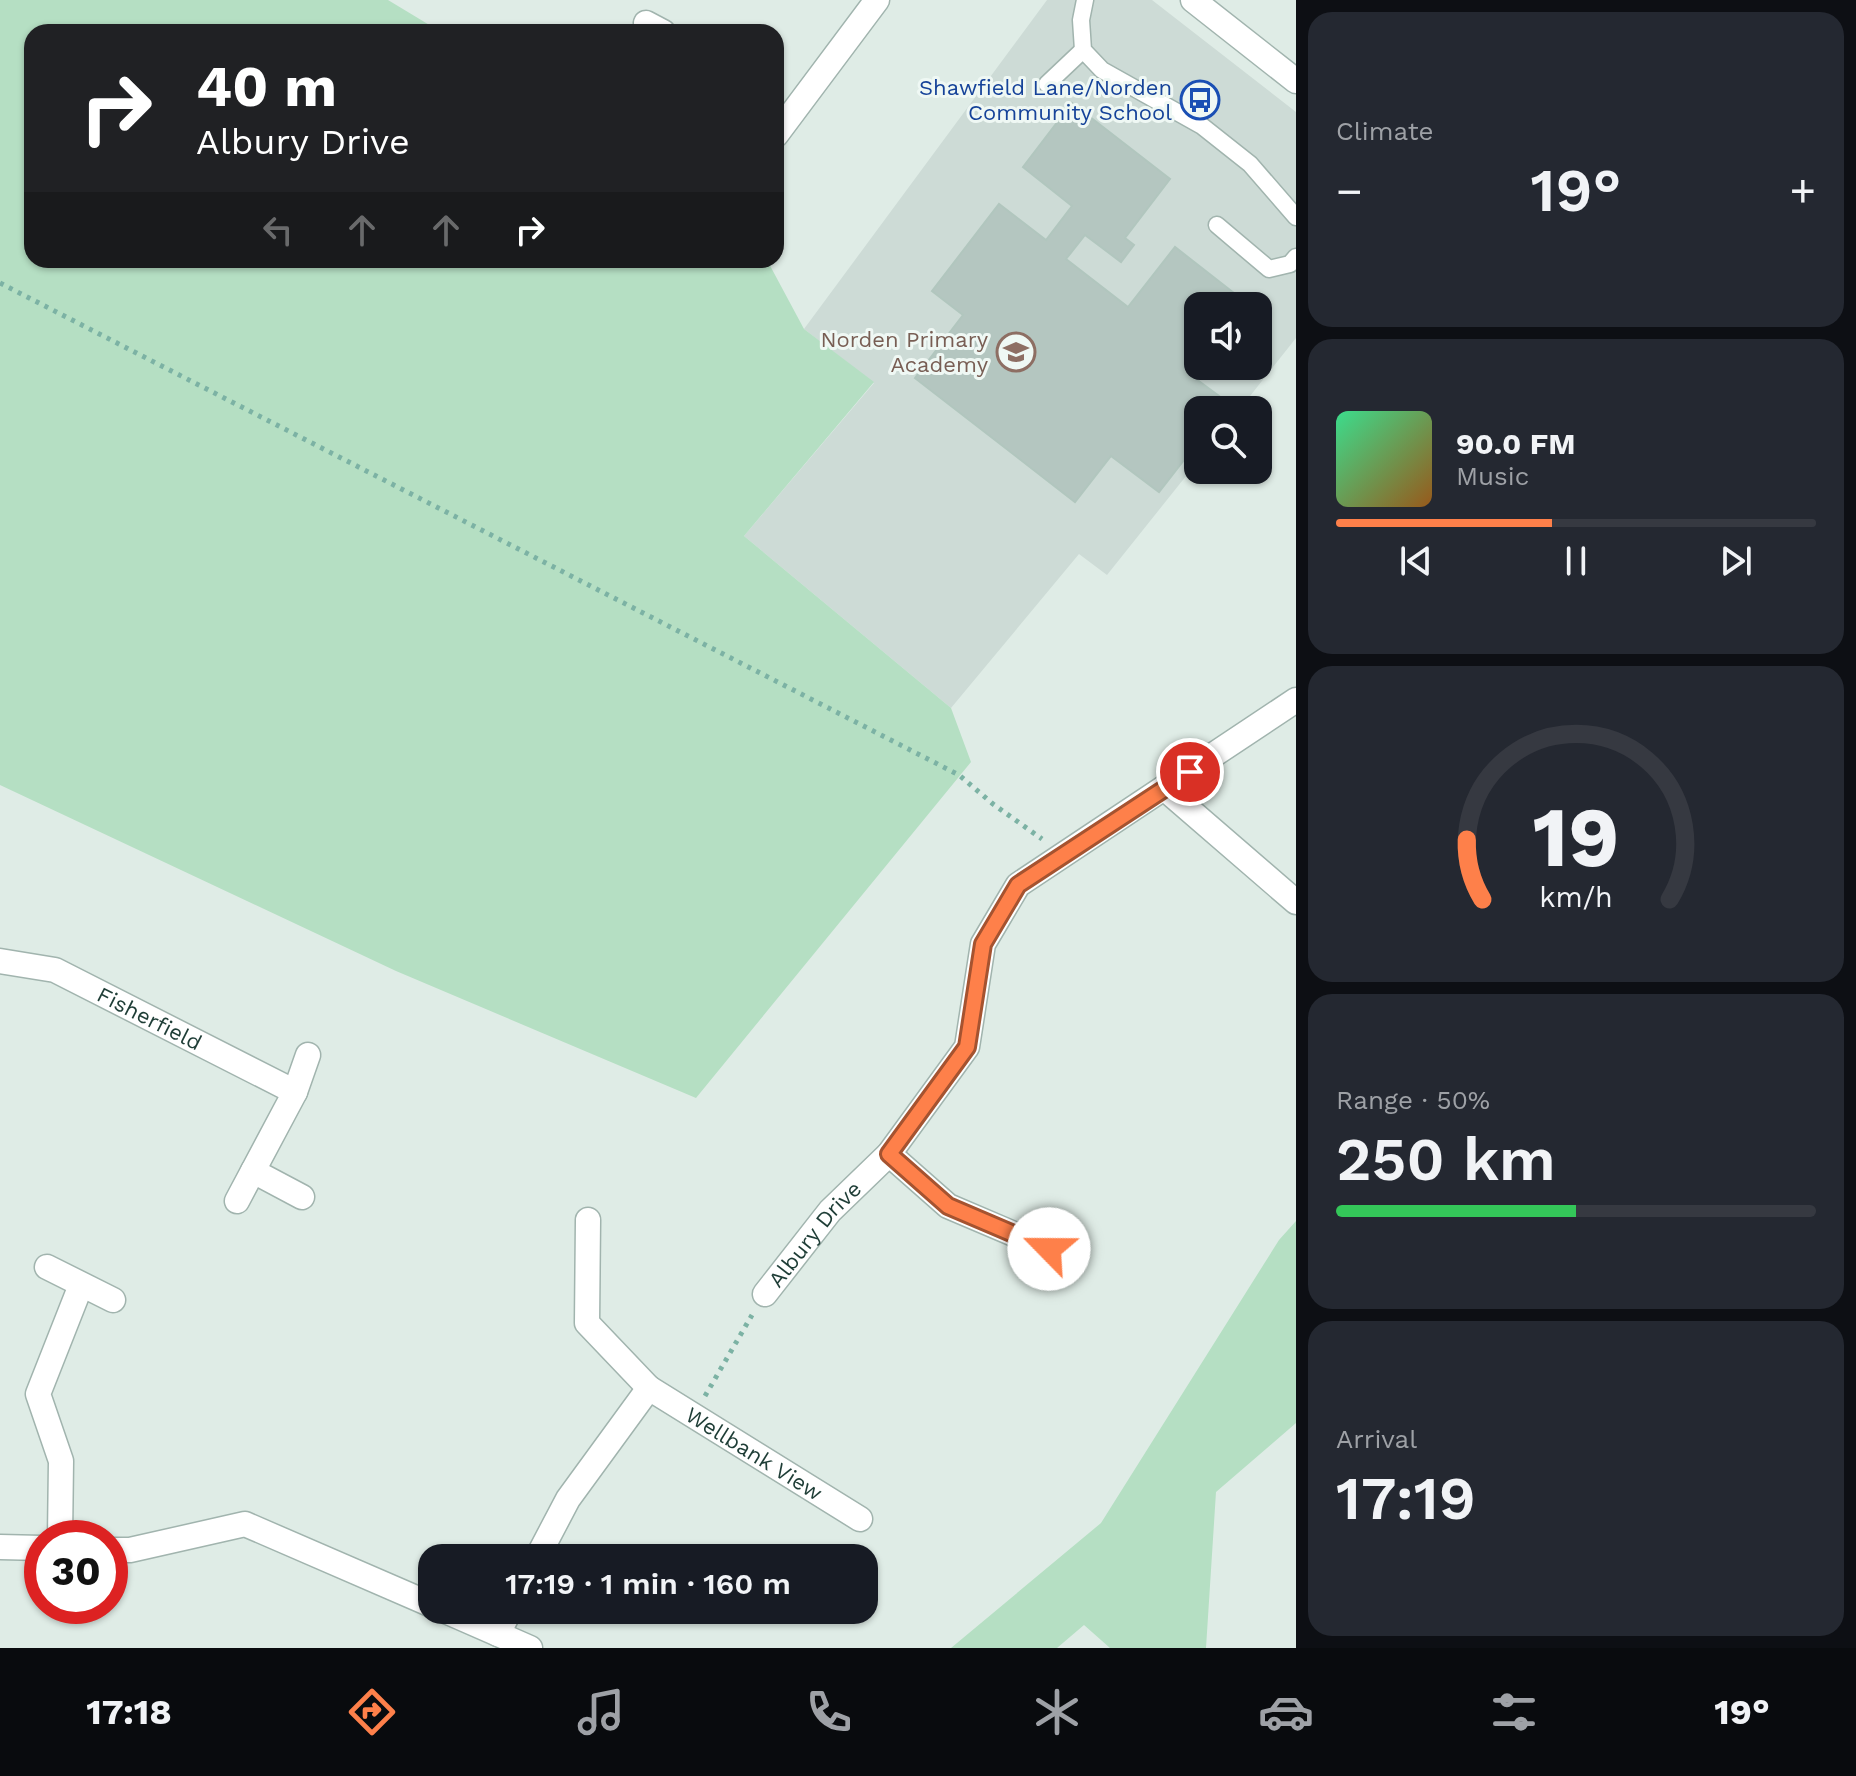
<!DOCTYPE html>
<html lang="en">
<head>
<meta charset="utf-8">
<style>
  :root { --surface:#171b24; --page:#242831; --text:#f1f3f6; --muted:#9ea1a6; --line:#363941; --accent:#fe804a }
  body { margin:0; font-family:"Work Sans",sans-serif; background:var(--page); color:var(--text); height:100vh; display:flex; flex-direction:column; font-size:30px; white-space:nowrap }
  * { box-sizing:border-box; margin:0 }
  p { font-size:26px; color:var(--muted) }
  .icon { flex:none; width:44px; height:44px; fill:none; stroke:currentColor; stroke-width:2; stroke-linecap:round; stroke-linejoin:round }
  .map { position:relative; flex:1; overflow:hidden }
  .panel { display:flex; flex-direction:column; gap:12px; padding:12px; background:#0d0f14; width:560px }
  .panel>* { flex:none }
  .guide { position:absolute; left:24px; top:24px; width:760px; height:244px; border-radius:24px; box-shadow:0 2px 6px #0004; background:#202124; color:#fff; overflow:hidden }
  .fabs { position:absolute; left:1184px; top:292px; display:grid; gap:16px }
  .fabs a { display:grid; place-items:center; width:88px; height:88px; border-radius:16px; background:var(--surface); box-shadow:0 2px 6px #0004; font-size:40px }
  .speed { position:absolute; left:24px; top:1520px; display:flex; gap:16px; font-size:40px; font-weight:700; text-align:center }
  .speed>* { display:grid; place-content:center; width:104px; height:104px; border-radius:50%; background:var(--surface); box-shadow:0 2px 6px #0004; line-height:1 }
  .speed .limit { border:12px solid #d22; background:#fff; color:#111 }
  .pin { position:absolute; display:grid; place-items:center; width:68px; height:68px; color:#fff; margin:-34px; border:4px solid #fff; border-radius:50%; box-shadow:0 2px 8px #0007 }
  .me { position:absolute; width:88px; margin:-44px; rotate:293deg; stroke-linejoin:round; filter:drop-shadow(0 0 6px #0008) }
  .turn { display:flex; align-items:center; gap:28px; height:168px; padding:0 40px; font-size:36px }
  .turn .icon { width:104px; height:104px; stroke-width:2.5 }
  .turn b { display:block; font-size:56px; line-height:68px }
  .lanes { display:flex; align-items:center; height:76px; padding:0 40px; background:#0003; justify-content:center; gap:40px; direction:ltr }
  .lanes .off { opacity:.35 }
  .big { font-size:60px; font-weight:600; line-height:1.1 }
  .panel .widget { flex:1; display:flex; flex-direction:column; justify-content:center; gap:12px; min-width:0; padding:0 28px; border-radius:24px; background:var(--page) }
  .panel .dial { align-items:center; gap:0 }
  .dial svg { height:208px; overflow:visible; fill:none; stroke:var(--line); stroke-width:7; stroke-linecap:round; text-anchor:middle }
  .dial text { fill:var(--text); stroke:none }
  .song { display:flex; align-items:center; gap:24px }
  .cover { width:96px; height:96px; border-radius:12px; background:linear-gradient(135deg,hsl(150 70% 55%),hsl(30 70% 35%)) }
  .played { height:8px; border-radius:4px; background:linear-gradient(90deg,var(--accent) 45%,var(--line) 45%) }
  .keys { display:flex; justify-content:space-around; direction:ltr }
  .heat { display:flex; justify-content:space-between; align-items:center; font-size:44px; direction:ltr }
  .charge { height:12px; border-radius:6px; background:linear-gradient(90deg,#34c759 50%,var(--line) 0) }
  .trip { position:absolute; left:418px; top:1544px; width:460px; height:80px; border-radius:24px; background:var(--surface); box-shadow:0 2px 6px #0004; font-weight:600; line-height:80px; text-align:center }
  .menu { display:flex; height:128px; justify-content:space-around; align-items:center; background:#090b0e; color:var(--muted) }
  .menu .icon { width:56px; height:56px }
  .menu .current { color:var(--accent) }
  .menu b { font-size:36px; color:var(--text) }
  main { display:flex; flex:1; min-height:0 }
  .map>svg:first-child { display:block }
</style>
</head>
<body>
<main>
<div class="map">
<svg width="1296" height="1648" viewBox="0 0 1296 1648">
  <rect width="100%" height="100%" fill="#dfece6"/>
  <path fill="#cddbd6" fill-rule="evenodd" d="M1047 0H1152L1296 112V338L1239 410H1198V461L1107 575 1079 554 951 708 744 536 874 383 804 329ZM1198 306H1258V366H1198Z"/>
  <g fill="#b5dfc3">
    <path d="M0 0H388L441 32H32V260H767L804 329 874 382 744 536 951 708 971 762 696 1098 396 971 0 785Z"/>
    <path d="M1296 1221V1423L1216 1492 1206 1648H1110L1084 1625 1057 1648H951L1101 1523 1279 1240Z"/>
  </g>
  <path fill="#b4c6c0" stroke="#b1c6be" stroke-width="2" d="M1072 103 1170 179 1125 238 1134 245 1121 262 1085 235 1066 259 1128 307 1175 247 1248 304 1247 306H1198V366H1200L1192 376 1219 396 1208 410H1198V423L1189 435 1198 442 1159 492 1111 456 1075 502 915 378 963 315 932 291 999 204 1046 240 1072 206 1023 167Z"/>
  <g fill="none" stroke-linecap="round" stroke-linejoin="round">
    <defs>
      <g id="service">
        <path d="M1085 0 1081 20 1083 50 1102 70 1202 126 1250 164 1296 217"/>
        <path d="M1047 84 1083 50"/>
        <path d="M1217 225 1269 269 1290 264 1296 257"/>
      </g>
      <g id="minor">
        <path d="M1193 0 1296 81"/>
        <path d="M646 23 663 32"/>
        <path d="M776 135 877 0"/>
        <path d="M1164 788 1296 902"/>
        <path id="s1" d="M0 961 55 970 295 1092 237 1201"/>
        <path d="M295 1092 308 1055"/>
        <path d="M889 1154 948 1206 1049 1249"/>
        <path d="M253 1171 302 1197"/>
        <path d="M588 1220 587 1323 649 1388"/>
        <path d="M47 1267 113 1300"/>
        <path id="s2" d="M765 1294 830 1211 889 1154 967 1047 983 944 1018 885 1296 700"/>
        <path d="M60 1538 61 1461 38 1394 81 1285"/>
        <path d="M0 1547 42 1548"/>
        <path d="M110 1550H130L245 1524 432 1605"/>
        <path id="s3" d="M537 1558 568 1499 649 1388 860 1519"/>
        <path d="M443 1610 530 1648"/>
        <path d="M498 1634 510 1610"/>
      </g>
    </defs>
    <use href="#service" stroke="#a1b4ae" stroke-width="19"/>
    <use href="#minor" stroke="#a1b4ae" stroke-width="27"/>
    <g stroke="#7cb2a4" stroke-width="5" stroke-dasharray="4 6" stroke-linecap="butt">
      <path d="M0 283 959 775 993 804 1042 839"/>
      <path d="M705 1396 752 1315"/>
    </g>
    <use href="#service" stroke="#fff" stroke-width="16"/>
    <use href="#minor" stroke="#fff" stroke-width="24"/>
  </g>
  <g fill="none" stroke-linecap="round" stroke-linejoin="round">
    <defs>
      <path id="route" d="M1049 1249 948 1206 889 1154 967 1047 983 944 1018 885 1190 772"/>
    </defs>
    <use href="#route" stroke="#a55330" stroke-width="20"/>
    <use href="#route" stroke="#fe804a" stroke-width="14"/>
  </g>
  <defs>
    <symbol id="bus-ring" viewBox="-11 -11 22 22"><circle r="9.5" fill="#eff8f4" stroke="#1a4fb4" stroke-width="1.5"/><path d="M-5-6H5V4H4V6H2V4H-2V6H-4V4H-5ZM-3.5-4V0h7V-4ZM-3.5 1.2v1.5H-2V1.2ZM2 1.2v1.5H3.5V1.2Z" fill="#1a4fb4"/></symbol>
    <symbol id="school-ring" viewBox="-11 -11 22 22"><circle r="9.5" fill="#eff8f4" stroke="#8d6e63" stroke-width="1.5"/><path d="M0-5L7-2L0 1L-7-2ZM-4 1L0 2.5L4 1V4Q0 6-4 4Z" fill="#8d6e63"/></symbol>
  </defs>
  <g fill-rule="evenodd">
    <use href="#bus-ring" x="1178" y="78" width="44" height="44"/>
    <use href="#school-ring" x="994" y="330" width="44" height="44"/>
  </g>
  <g text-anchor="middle" stroke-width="6" stroke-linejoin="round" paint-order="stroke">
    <g font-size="22" fill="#164399" stroke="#eff8f4" text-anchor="end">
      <text x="1172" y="95">Shawfield Lane/Norden<tspan x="1172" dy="25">Community School</tspan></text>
    </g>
    <g font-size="22" fill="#785e54" stroke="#eff8f4" text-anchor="end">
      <text x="988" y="347">Norden Primary<tspan x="988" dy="25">Academy</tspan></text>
    </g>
    <g font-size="22" fill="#1e3d36" stroke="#eff8f4">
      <text dy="8" stroke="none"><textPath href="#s1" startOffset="162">Fisherfield</textPath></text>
      <text dy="8" stroke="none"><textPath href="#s2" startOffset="78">Albury Drive</textPath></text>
      <text dy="8" stroke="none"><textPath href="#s3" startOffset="328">Wellbank View</textPath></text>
    </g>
  </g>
</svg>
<div class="fabs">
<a><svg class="icon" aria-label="sound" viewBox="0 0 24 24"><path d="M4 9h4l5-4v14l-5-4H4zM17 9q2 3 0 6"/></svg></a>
<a><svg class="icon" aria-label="search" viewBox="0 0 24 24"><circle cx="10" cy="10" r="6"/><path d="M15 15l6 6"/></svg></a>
</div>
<div class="speed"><div class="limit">30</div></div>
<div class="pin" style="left:1190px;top:772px;background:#d93025"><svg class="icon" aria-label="arrive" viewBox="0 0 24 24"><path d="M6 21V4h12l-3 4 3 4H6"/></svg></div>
<svg class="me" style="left:1049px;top:1249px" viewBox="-20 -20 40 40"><circle r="19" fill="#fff"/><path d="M0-13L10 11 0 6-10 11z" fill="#fe804a"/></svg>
<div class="trip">17:19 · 1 min · 160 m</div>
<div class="guide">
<div class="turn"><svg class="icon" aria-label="right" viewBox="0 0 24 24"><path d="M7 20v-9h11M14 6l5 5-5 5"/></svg><div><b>40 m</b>Albury Drive</div></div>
<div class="lanes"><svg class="icon off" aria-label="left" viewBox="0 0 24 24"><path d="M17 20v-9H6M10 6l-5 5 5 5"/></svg><svg class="icon off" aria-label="ahead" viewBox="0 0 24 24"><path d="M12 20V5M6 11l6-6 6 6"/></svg><svg class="icon off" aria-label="ahead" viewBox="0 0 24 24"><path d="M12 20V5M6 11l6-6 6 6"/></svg><svg class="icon" aria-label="right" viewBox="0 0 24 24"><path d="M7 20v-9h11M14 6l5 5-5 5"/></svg></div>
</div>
</div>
<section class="panel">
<div class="widget"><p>Climate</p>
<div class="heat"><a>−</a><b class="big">19°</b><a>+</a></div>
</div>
<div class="widget">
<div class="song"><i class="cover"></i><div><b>90.0 FM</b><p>Music</p></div></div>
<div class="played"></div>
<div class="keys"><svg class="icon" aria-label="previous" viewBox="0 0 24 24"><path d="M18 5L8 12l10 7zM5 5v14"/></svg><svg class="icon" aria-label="pause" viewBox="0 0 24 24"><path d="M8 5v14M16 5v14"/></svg><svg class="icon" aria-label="next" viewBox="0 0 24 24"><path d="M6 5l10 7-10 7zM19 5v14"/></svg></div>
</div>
<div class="widget dial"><svg viewBox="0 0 100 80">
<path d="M14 69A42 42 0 1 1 86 69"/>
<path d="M14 69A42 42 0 0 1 8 46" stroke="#fe804a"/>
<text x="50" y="56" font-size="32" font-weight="700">19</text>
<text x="50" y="72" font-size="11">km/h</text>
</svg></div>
<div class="widget"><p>Range · 50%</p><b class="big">250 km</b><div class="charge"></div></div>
<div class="widget"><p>Arrival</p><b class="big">17:19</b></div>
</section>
</main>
<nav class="menu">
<b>17:18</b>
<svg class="icon current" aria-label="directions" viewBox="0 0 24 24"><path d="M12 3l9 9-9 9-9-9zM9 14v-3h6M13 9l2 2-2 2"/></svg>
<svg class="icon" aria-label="music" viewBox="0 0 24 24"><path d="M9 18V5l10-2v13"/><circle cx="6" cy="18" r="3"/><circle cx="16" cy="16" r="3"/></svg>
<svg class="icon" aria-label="phone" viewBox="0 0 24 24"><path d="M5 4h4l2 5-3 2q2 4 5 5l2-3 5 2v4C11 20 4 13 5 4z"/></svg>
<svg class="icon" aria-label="climate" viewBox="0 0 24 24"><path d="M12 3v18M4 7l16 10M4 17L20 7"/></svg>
<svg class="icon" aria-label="car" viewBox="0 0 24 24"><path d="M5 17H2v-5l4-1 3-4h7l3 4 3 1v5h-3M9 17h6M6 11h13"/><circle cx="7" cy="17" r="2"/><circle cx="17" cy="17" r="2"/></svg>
<svg class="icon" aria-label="filters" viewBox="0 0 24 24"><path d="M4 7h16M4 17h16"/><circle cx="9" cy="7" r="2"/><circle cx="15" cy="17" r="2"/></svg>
<b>19°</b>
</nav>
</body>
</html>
